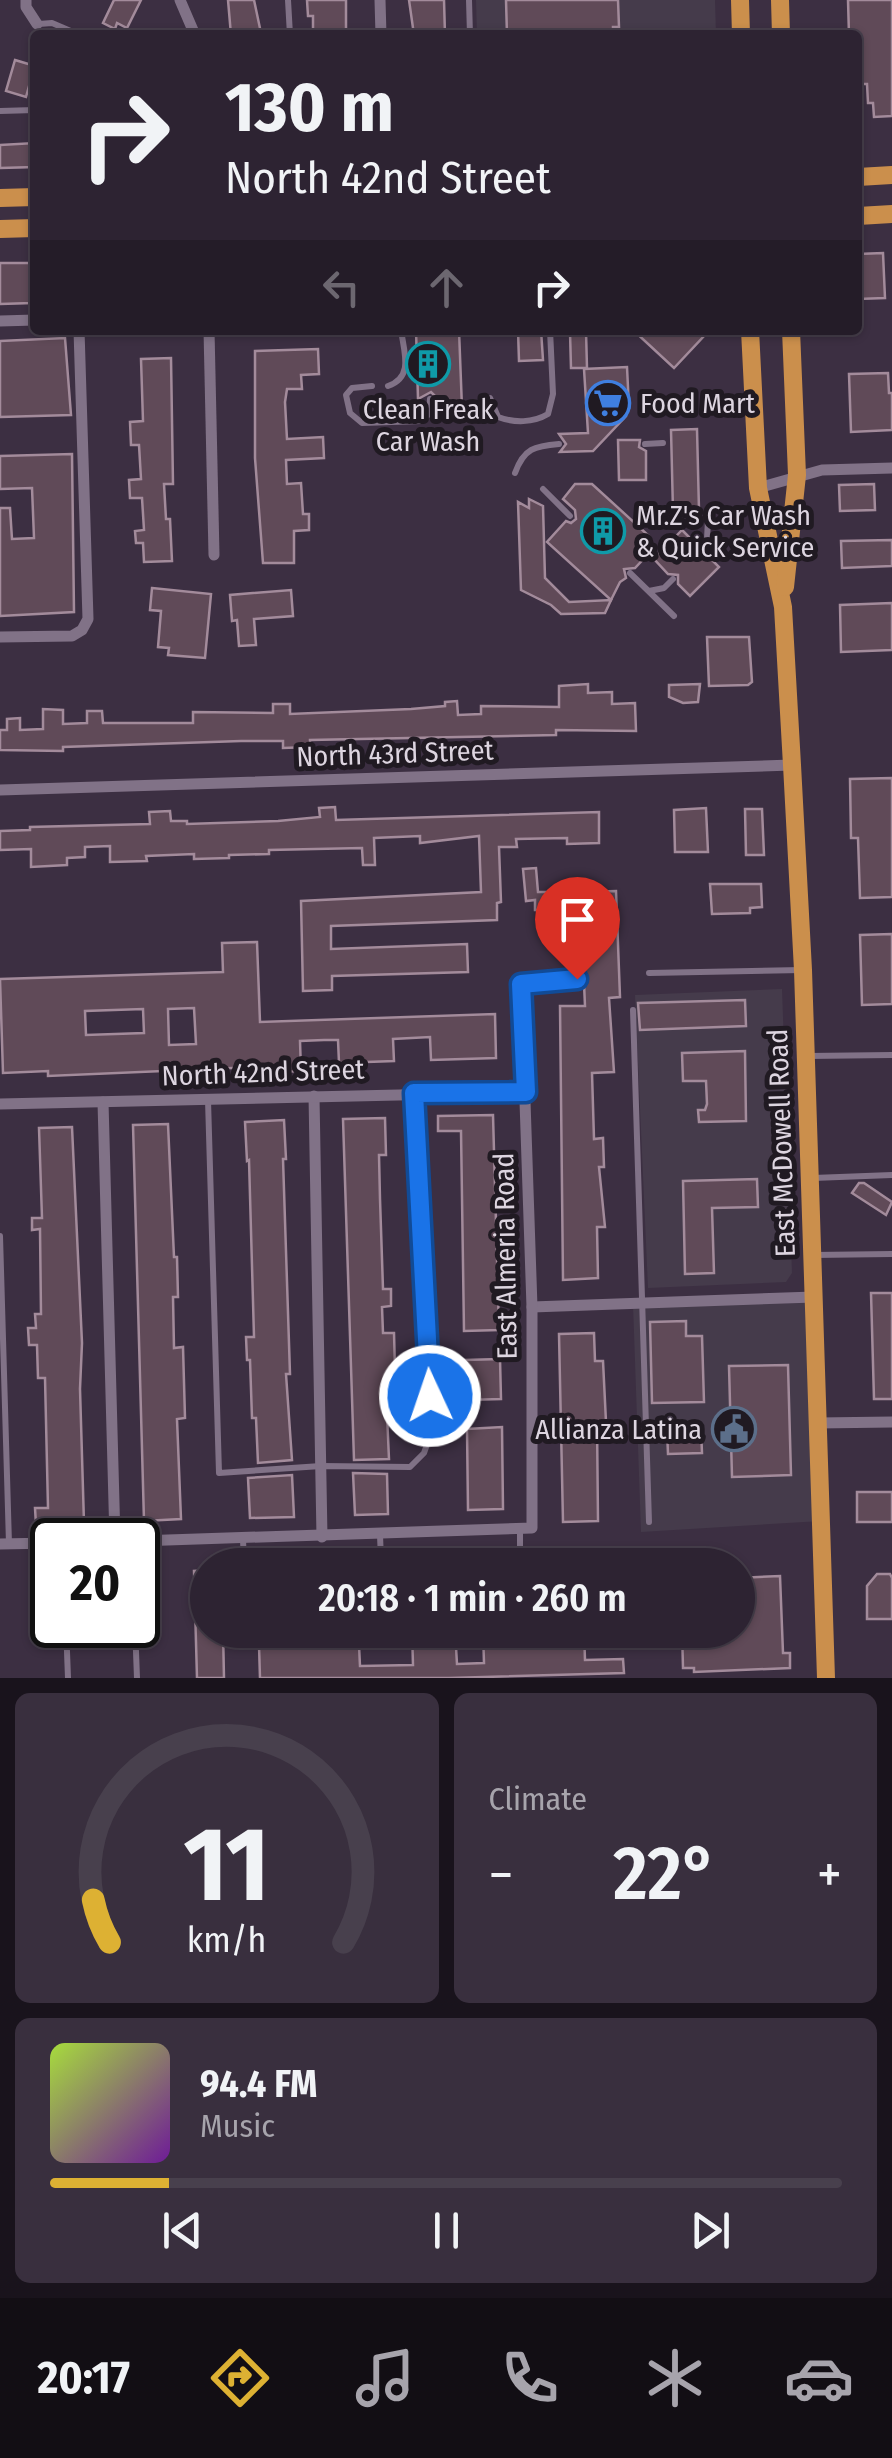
<!DOCTYPE html>
<html lang="en">
<head>
<meta charset="utf-8">
<style>
  :root { --surface:#2d2332; --page:#392f3e; --text:#f1f3f6; --muted:#a7a4ac; --line:#48404d; --accent:#ddb133 }
  body { margin:0; font-family:"Fira Sans Condensed",sans-serif; background:var(--page); color:var(--text); height:100vh; display:flex; flex-direction:column; font-size:38px; white-space:nowrap }
  * { box-sizing:border-box; margin:0 }
  p { font-size:32px; color:var(--muted) }
  .icon { flex:none; width:55px; height:55px; fill:none; stroke:currentColor; stroke-width:2; stroke-linecap:round; stroke-linejoin:round }
  .map { position:relative; height:1678px; overflow:hidden }
  .panel { display:flex; flex-direction:column; gap:15px; padding:15px; background:#19131c; flex:1 }
  .panel>* { flex:none }
  .guide { position:absolute; left:30px; top:30px; width:832px; height:305px; border-radius:10px; box-shadow:0 2px 8px #0004,0 0 0 2px var(--line); background:#2d2332; color:var(--text); overflow:hidden }
  .speed { position:absolute; left:30px; top:1518px; display:flex; gap:20px; font-size:50px; font-weight:700; text-align:center }
  .speed>* { display:grid; place-content:center; width:130px; height:130px; border-radius:50%; background:var(--surface); box-shadow:0 2px 8px #0004,0 0 0 2px var(--line); line-height:1 }
  .speed .limit { border:5px solid #111; border-radius:15px; background:#fff; color:#111 }
  .pin { position:absolute; display:grid; place-items:center; width:85px; height:85px; color:#fff; margin:-102px -42px; border-radius:50% 50% 50% 0; rotate:-45deg; box-shadow:0 0 10px #0007 }
  .pin .icon { rotate:45deg }
  .me { position:absolute; width:110px; margin:-55px; rotate:357deg; stroke-linejoin:round; filter:drop-shadow(0 0 8px #0008) }
  .turn { display:flex; align-items:center; gap:35px; height:210px; padding:0 30px; font-size:45px }
  .turn .icon { width:130px; height:130px; stroke-width:2.5 }
  .turn b { display:block; font-size:70px; line-height:85px }
  .lanes { display:flex; align-items:center; height:95px; padding:0 30px; background:#0003; justify-content:center; gap:50px; direction:ltr }
  .lanes .off { opacity:.35 }
  .big { font-size:75px; font-weight:600; line-height:1.1 }
  .panel .card { flex:1; display:flex; flex-direction:column; justify-content:center; gap:15px; min-width:0; padding:0 35px; border-radius:15px; background:var(--page) }
  .panel .dial { align-items:center; gap:0 }
  .dial svg { height:260px; overflow:visible; fill:none; stroke:var(--line); stroke-width:7; stroke-linecap:round; text-anchor:middle }
  .dial text { fill:var(--text); stroke:none }
  .song { display:flex; align-items:center; gap:30px }
  .cover { width:120px; height:120px; border-radius:15px; background:linear-gradient(135deg,hsl(80 70% 55%),hsl(280 70% 35%)) }
  .played { height:10px; border-radius:5px; background:linear-gradient(90deg,var(--accent) 15%,var(--line) 15%) }
  .keys { display:flex; justify-content:space-around; direction:ltr }
  .heat { display:flex; justify-content:space-between; align-items:center; font-size:55px; direction:ltr }
  .panel .tiles { flex:1; display:grid; gap:15px; grid-template-columns:1fr 1fr }
  .card:last-child { grid-column:span 2 }
  .trip { position:absolute; left:190px; top:1548px; width:565px; height:100px; border-radius:50px; background:var(--surface); box-shadow:0 2px 8px #0004,0 0 0 2px var(--line); font-weight:600; line-height:100px; text-align:center }
  .tabs { display:flex; height:160px; justify-content:space-around; align-items:center; background:#120e14; color:var(--muted) }
  .tabs .icon { width:70px; height:70px }
  .tabs .active { color:var(--accent) }
  .tabs b { font-size:45px; color:var(--text) }
  .map>svg:first-child { display:block }
</style>
</head>
<body>
<div class="map">
<svg width="892" height="1678" viewBox="0 0 892 1678">
  <rect width="100%" height="100%" fill="#3c2f42"/>
  <g fill="#453b4b">
    <path d="M476 0H715L716 35H477Z"/>
    <path d="M782 989 792 1273 786 1282 648 1288 635 995Z"/>
    <path d="M814 1297 821 1521 641 1532 633 1304Z"/>
  </g>
  <g fill="#604a58" stroke="#a38b9b" stroke-width="2.5" fill-rule="evenodd">
    <path d="M114 0H141L127 28 117 23 115 29 103 23Z"/>
    <path d="M228 0H254L261 33 231 35Z"/>
    <path d="M307 0H346V35H313V16H308Z"/>
    <path d="M409 0H444L445 35H414Z"/>
    <path d="M506 0H618L619 27H613V35H507Z"/>
    <path d="M848 0H892V116L874 117 873 103H868L867 84H858V35H849Z"/>
    <path d="M15 60 35 66V88L29 86 26 97 6 91Z"/>
    <path d="M35 143V167L0 168V145Z"/>
    <path d="M883 253 885 298 858 299V254Z"/>
    <path d="M0 263H31L32 303 0 304Z"/>
    <path d="M416 330H459L462 408H448L447 398H437L431 392 418 399Z"/>
    <path d="M518 330H541L543 360 519 361Z"/>
    <path d="M633 330H698L704 336 674 368Z"/>
    <path d="M586 331 587 368H571L570 332Z"/>
    <path d="M65 338 71 415 0 417V341Z"/>
    <path d="M318 349 319 374 301 375 302 389H287L285 402 287 439 323 437 324 458 286 460 287 484 301 483 303 514H309V530L294 531V563H263L255 458V351Z"/>
    <path d="M171 358 173 484H164L166 519H170L172 561 144 562 143 543H136L135 531 144 530 142 498H130L129 480 141 479 139 445H131L130 422 143 421 141 359Z"/>
    <path d="M627 367 629 408 625 409 626 416 593 451 560 452 566 444 559 434 588 433 584 369Z"/>
    <path d="M888 373 889 393H892V430L851 432 849 374Z"/>
    <path d="M697 429 699 510 673 511 671 430Z"/>
    <path d="M618 440H640L639 447 646 451V480H619Z"/>
    <path d="M72 454 74 612 0 616V508H10L12 539 34 538 32 488 0 489V456Z"/>
    <path d="M575 484H592L649 536 650 552 635 568 624 569 626 578 620 582 611 600 547 542 566 521 571 523 576 519 575 510 563 499Z"/>
    <path d="M874 484 875 510 840 511 839 485Z"/>
    <path d="M529 499 543 506 545 578 569 602 611 600 605 613 561 614 551 605 521 590 518 502 529 508Z"/>
    <path d="M682 530 696 544 697 554H706L719 567 690 596 678 584V575L668 574 654 559Z"/>
    <path d="M892 540V566L842 568 841 541Z"/>
    <path d="M152 588 211 594 205 658 168 655 169 648 158 647 161 611 150 610Z"/>
    <path d="M291 590 293 616 254 619 256 645 239 646 237 620 232 621 230 595Z"/>
    <path d="M892 603V650L841 652 840 605Z"/>
    <path d="M707 637H749L752 682 748 685 709 686Z"/>
    <path d="M588 684V693L612 692V704L635 703 636 731 556 730V735L310 740V747L283 748V741H241L63 747V751L0 750V730H7V719L20 718V730L43 729V709L63 710V724L87 723V711H102L103 723H193V712L273 713V704H290V714L411 709 445 706V702L457 701 458 715 481 714V706L559 707V686Z"/>
    <path d="M700 684 698 702 683 703 669 697V685Z"/>
    <path d="M892 778V897L860 898 858 838H851L850 779Z"/>
    <path d="M335 807 336 820 599 812V843L567 844V838L516 839 517 847H499L501 902 497 903V920L331 926V949L467 944 468 972 332 976V990L303 991 301 901 481 892 479 836 420 843V836L374 838 375 865H363L362 848 269 850V854L229 855V858L194 859V854L146 856 147 861 110 862V846L85 847V857L67 858V865L31 867V849L0 850V831L30 830V827L150 824 149 812 170 811 171 821H187V824L278 821 320 817 319 808Z"/>
    <path d="M706 808 708 852H675L674 810Z"/>
    <path d="M745 809H762L764 855H746Z"/>
    <path d="M536 868 538 892H549V910H535V900L526 901 523 869Z"/>
    <path d="M710 884H761L762 907 750 908V913L712 914Z"/>
    <path d="M616 891 620 997 609 998 614 1072 592 1073 594 1139 603 1138 604 1167H599L605 1227H597L598 1278 563 1280 560 1006H585L580 892Z"/>
    <path d="M892 934V1004L862 1005 860 935Z"/>
    <path d="M257 942 260 1022 495 1014 496 1058 431 1060 430 1037 393 1039 394 1061 339 1063 338 1040H324L300 1041 301 1071 278 1072V1066L48 1076V1071L3 1073 0 979 223 972 222 943ZM194 1008 196 1044 169 1045 168 1009ZM143 1009 144 1033 86 1035 85 1011Z"/>
    <path d="M745 1000 746 1026 640 1030 638 1003Z"/>
    <path d="M745 1051 746 1121 699 1122 698 1110H705L707 1104 706 1081H683L682 1053Z"/>
    <path d="M493 1115 499 1330 464 1331 461 1131H438V1116Z"/>
    <path d="M385 1118 386 1155H379L380 1199 383 1289H391V1306L382 1307 383 1333H394L395 1370H391L392 1414H387L389 1459 354 1460 343 1119Z"/>
    <path d="M284 1120 286 1159H283L290 1374H286L292 1460 258 1463 256 1418H252L250 1360H247L246 1337H254L249 1160 247 1161 245 1122Z"/>
    <path d="M168 1124 174 1257H177L178 1297H173L174 1348 183 1347 185 1418 177 1419 181 1519 144 1521 133 1125Z"/>
    <path d="M72 1127 82 1343 80 1389 84 1523 36 1525 35 1508H48L45 1378H38L37 1345H29L28 1328H36L35 1314H41L40 1229 32 1230V1218H42L39 1128Z"/>
    <path d="M757 1179 758 1207 712 1208 714 1273 685 1274 683 1181Z"/>
    <path d="M859 1183H864L892 1202 886 1215 852 1193Z"/>
    <path d="M871 1293H892V1399H874Z"/>
    <path d="M686 1321V1336H702L704 1402 652 1403 650 1322Z"/>
    <path d="M594 1333 595 1361H603L606 1422H597L598 1521 563 1522 559 1334Z"/>
    <path d="M500 1359 501 1399 467 1400 465 1360Z"/>
    <path d="M788 1365 791 1475 732 1477 729 1366Z"/>
    <path d="M502 1427 503 1509 468 1510 467 1429Z"/>
    <path d="M701 1429 702 1453 668 1454 667 1430Z"/>
    <path d="M353 1473 387 1474 388 1514 355 1515Z"/>
    <path d="M292 1475 294 1517 250 1518 248 1478Z"/>
    <rect x="857" y="1492" width="35" height="30"/>
    <path d="M208 1570V1630H223L224 1678H197L194 1571Z"/>
    <path d="M877 1574H890L892 1578V1619H867V1586Z"/>
    <path d="M780 1576 783 1653H790V1668L694 1672V1668H683L682 1630H740L738 1578Z"/>
    <path d="M412 1630H455L457 1664 484 1663 483 1630H584L585 1660 623 1659 624 1673 449 1678H260L259 1645H359L360 1666 413 1665Z"/>
  </g>
  <g fill="none" stroke-linecap="round" stroke-linejoin="round">
    <g stroke="#817287" stroke-width="6">
      <path d="M288 0 290 35"/>
      <path d="M469 0 470 35"/>
      <path d="M39 24 52 23 80 35"/>
      <path d="M0 111 35 110"/>
      <path d="M372 386 352 388 346 395 350 413 362 423 421 421 429 414 430 399"/>
      <path d="M388 386C414 377 404 352 401 330"/>
      <path d="M490 398 498 417C514 423 533 423 548 414L553 394 550 330"/>
      <path d="M645 444 663 443"/>
      <path d="M515 473C524 448 535 446 559 444"/>
      <path d="M543 489 570 516"/>
      <path d="M701 549 707 539 708 520"/>
      <path d="M630 573 674 616"/>
      <path d="M649 591 664 588 673 579"/>
      <path d="M649 973 802 970"/>
      <path d="M522 984 577 979 572 902"/>
      <path d="M633 1010 649 1522"/>
      <path d="M807 1056 892 1055"/>
      <path d="M208 1100 219 1473 321 1466 410 1467 424 1453 431 1433 414 1093"/>
      <path d="M813 1178 892 1175"/>
      <path d="M0 1236 9 1544"/>
      <path d="M813 1255 892 1254"/>
      <path d="M380 1535 381 1560"/>
      <path d="M243 1539 244 1565"/>
      <path d="M520 1557V1529"/>
      <path d="M66 1625 68 1678"/>
      <path d="M135 1625 137 1678"/>
    </g>
    <g stroke="#817287" stroke-width="11">
      <path d="M26 0V7L37 24"/>
      <path d="M180 0 195 35"/>
      <path d="M380 0 381 35"/>
      <path d="M0 321 35 320"/>
      <path d="M209 330 214 555"/>
      <path d="M758 488 822 470 892 468"/>
      <path d="M0 637 72 636 82 630 88 619 79 330"/>
      <path d="M0 790 792 765"/>
      <path d="M314 1096 322 1537"/>
      <path d="M103 1102 115 1540"/>
      <path d="M0 1104 527 1092"/>
      <path d="M532 1307 814 1297"/>
      <path d="M818 1423 892 1422"/>
      <path d="M138 1541 532 1528V1307L521 984"/>
      <path d="M0 1544 52 1543"/>
    </g>
    <g stroke="#cb8f4c" stroke-width="18">
      <path d="M740 0 741 35"/>
      <path d="M780 0 781 35"/>
      <path d="M858 177 892 175"/>
      <path d="M0 198 35 197"/>
      <path d="M858 216 892 214"/>
      <path d="M0 229 35 228"/>
      <path d="M750 330 758 488 783 607 792 765 803 970 826 1678"/>
      <path d="M785 587 797 475 791 330"/>
    </g>
  </g>
  <g fill="none" stroke-linecap="round" stroke-linejoin="round">
    <defs>
      <path id="route" d="M430 1396 414 1093 526 1092 521 984 577 979"/>
    </defs>
    <use href="#route" stroke="#114b97" stroke-width="25"/>
    <use href="#route" stroke="#1a73e8" stroke-width="18"/>
  </g>
  <defs>
    <symbol id="building-ring" viewBox="-11 -11 22 22"><circle r="9.5" fill="#201a22" stroke="#0f9aa8" stroke-width="1.5"/><path d="M-4-6H4V6H1V3H-1V6H-4ZM-2.5-4.3h1.7v1.8h-1.7ZM.8-4.3h1.7v1.8H.8ZM-2.5-1h1.7V.8h-1.7ZM.8-1h1.7V.8H.8Z" fill="#0f9aa8"/></symbol>
    <symbol id="supermarket-ring" viewBox="-11 -11 22 22"><circle r="9.5" fill="#201a22" stroke="#3f7fe0" stroke-width="1.5"/><path d="M-6-5.5h2.5l.6 2H6L4.5 2H-2.5L-4.4-4H-6ZM-1.5 3.2a1.3 1.3 0 1 0 .1 0ZM3 3.2a1.3 1.3 0 1 0 .1 0Z" fill="#3f7fe0"/></symbol>
    <symbol id="civic-ring" viewBox="-11 -11 22 22"><circle r="9.5" fill="#201a22" stroke="#5c6f8a" stroke-width="1.5"/><path d="M-.6-6.5H3V-4.5H.6V-3L4-1V1h2V6H-6V1h2V-1L-.6-3ZM-1.2 2.5V6h2.4V2.5Z" fill="#5c6f8a"/></symbol>
  </defs>
  <g fill-rule="evenodd">
    <use href="#building-ring" x="403" y="339" width="50" height="50"/>
    <use href="#supermarket-ring" x="583" y="378" width="50" height="50"/>
    <use href="#building-ring" x="578" y="506" width="50" height="50"/>
    <use href="#civic-ring" x="709" y="1404" width="50" height="50"/>
  </g>
  <g text-anchor="middle" stroke-width="10" stroke-linejoin="round" paint-order="stroke">
    <g font-size="28" fill="#ddd5e0" stroke="#201a22" text-anchor="start">
      <text x="640" y="413">Food Mart</text>
      <text x="428" y="419" text-anchor="middle">Clean Freak<tspan x="428" dy="32">Car Wash</tspan></text>
      <text x="636" y="525">Mr.Z's Car Wash<tspan x="636" dy="32">&amp; Quick Service</tspan></text>
      <text x="702" y="1439" text-anchor="end">Allianza Latina</text>
    </g>
    <g font-size="28" fill="#ddd5e0" stroke="#201a22">
      <text transform="translate(395 753) rotate(-2)" y="10">North 43rd Street</text>
      <text transform="translate(263 1072) rotate(-2)" y="10">North 42nd Street</text>
      <text transform="translate(781 1143) rotate(-92)" y="10">East McDowell Road</text>
      <text transform="translate(505 1256) rotate(-91)" y="10">East Almeria Road</text>
    </g>
  </g>
</svg>
<div class="speed"><div class="limit">20</div></div>
<div class="pin" style="left:577px;top:979px;background:#d93025"><svg class="icon" aria-label="arrive" viewBox="0 0 24 24"><path d="M6 21V4h12l-3 4 3 4H6"/></svg></div>
<svg class="me" style="left:430px;top:1396px" viewBox="-20 -20 40 40"><circle r="17" fill="#1a73e8" stroke="#fff" stroke-width="3"/><path d="M0-11L8 9 0 5-8 9z" fill="#fff"/></svg>
<div class="trip">20:18 · 1 min · 260 m</div>
<div class="guide">
<div class="turn"><svg class="icon" aria-label="right" viewBox="0 0 24 24"><path d="M7 20v-9h11M14 6l5 5-5 5"/></svg><div><b>130 m</b>North 42nd Street</div></div>
<div class="lanes"><svg class="icon off" aria-label="left" viewBox="0 0 24 24"><path d="M17 20v-9H6M10 6l-5 5 5 5"/></svg><svg class="icon off" aria-label="ahead" viewBox="0 0 24 24"><path d="M12 20V5M6 11l6-6 6 6"/></svg><svg class="icon" aria-label="right" viewBox="0 0 24 24"><path d="M7 20v-9h11M14 6l5 5-5 5"/></svg></div>
</div>
</div>
<section class="panel">
<div class="tiles">
<div class="card dial"><svg viewBox="0 0 100 80">
<path d="M14 69A42 42 0 1 1 86 69"/>
<path d="M14 69A42 42 0 0 1 9 56" stroke="#ddb133"/>
<text x="50" y="56" font-size="32" font-weight="700">11</text>
<text x="50" y="72" font-size="11">km/h</text>
</svg></div>
<div class="card"><p>Climate</p>
<div class="heat"><a>−</a><b class="big">22°</b><a>+</a></div>
</div>
<div class="card">
<div class="song"><i class="cover"></i><div><b>94.4 FM</b><p>Music</p></div></div>
<div class="played"></div>
<div class="keys"><svg class="icon" aria-label="previous" viewBox="0 0 24 24"><path d="M18 5L8 12l10 7zM5 5v14"/></svg><svg class="icon" aria-label="pause" viewBox="0 0 24 24"><path d="M8 5v14M16 5v14"/></svg><svg class="icon" aria-label="next" viewBox="0 0 24 24"><path d="M6 5l10 7-10 7zM19 5v14"/></svg></div>
</div>
</div>
</section>
<nav class="tabs">
<b>20:17</b>
<svg class="icon active" aria-label="directions" viewBox="0 0 24 24"><path d="M12 3l9 9-9 9-9-9zM9 14v-3h6M13 9l2 2-2 2"/></svg>
<svg class="icon" aria-label="music" viewBox="0 0 24 24"><path d="M9 18V5l10-2v13"/><circle cx="6" cy="18" r="3"/><circle cx="16" cy="16" r="3"/></svg>
<svg class="icon" aria-label="phone" viewBox="0 0 24 24"><path d="M5 4h4l2 5-3 2q2 4 5 5l2-3 5 2v4C11 20 4 13 5 4z"/></svg>
<svg class="icon" aria-label="climate" viewBox="0 0 24 24"><path d="M12 3v18M4 7l16 10M4 17L20 7"/></svg>
<svg class="icon" aria-label="car" viewBox="0 0 24 24"><path d="M5 17H2v-5l4-1 3-4h7l3 4 3 1v5h-3M9 17h6M6 11h13"/><circle cx="7" cy="17" r="2"/><circle cx="17" cy="17" r="2"/></svg>
</nav>
</body>
</html>
